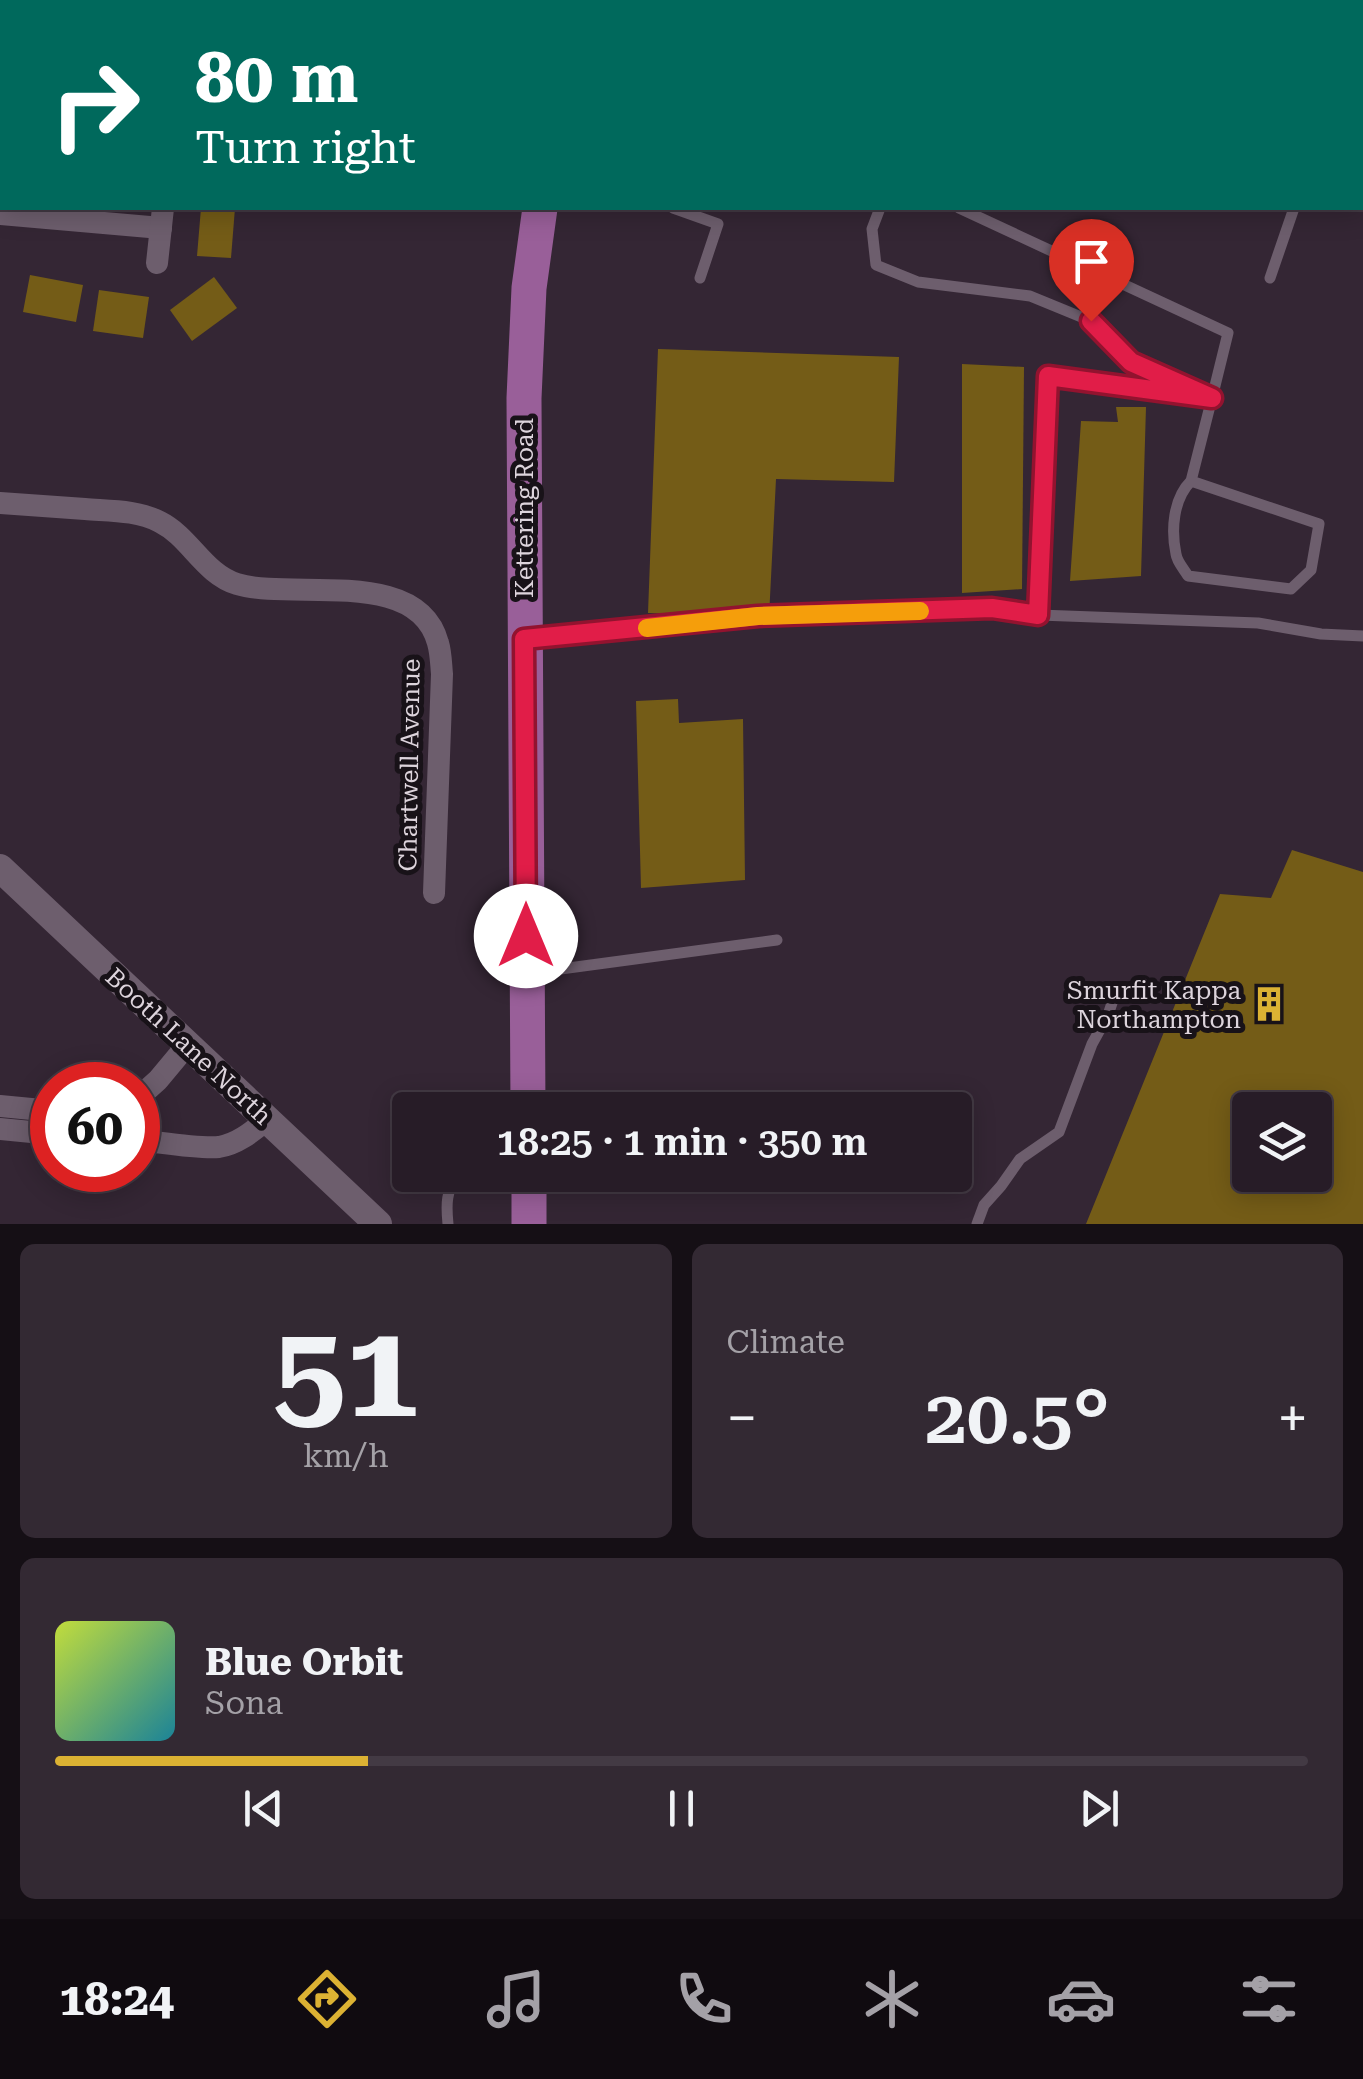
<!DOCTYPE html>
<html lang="en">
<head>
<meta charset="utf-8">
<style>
  :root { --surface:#271c27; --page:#332933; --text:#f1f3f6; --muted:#a4a1a7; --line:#433a44; --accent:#dcb233 }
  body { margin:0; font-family:"Roboto Serif",serif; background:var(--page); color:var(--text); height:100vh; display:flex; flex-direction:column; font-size:38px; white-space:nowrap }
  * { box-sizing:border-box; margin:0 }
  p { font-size:32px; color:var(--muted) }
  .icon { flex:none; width:55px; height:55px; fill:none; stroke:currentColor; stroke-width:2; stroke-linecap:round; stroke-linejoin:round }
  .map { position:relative; height:1224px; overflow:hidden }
  .sheet { display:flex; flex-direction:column; gap:20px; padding:20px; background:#150f15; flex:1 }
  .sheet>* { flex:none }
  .guide { position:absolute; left:0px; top:0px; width:1365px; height:210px; box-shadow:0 5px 25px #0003,0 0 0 2px var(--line); background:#00695c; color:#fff; overflow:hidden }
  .tools { position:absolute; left:1232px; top:1092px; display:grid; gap:20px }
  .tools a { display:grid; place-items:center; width:100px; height:100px; border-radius:10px; background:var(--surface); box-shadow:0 5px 25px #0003,0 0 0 2px var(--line); font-size:50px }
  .speed { position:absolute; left:30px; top:1062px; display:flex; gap:20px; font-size:50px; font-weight:700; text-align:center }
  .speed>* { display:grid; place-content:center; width:130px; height:130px; border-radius:50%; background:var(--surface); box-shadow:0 5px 25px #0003,0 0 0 2px var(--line); line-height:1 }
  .speed .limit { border:15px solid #d22; background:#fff; color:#111 }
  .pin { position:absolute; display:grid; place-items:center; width:85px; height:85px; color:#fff; margin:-102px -42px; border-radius:50% 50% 50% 0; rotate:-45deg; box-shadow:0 0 10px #0007 }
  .pin .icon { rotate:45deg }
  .me { position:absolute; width:110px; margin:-55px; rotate:0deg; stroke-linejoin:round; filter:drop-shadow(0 0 8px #0008) }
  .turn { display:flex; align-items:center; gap:35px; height:210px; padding:0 30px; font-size:45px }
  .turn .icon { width:130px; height:130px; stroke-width:2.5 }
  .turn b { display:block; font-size:70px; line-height:85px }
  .big { font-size:75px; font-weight:600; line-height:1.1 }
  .sheet .card { flex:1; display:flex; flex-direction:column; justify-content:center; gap:15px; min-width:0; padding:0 35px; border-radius:15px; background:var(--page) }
  .sheet .dial { align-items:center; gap:0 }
  .dial b { font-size:130px; line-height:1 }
  .song { display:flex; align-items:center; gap:30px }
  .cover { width:120px; height:120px; border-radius:15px; background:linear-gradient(135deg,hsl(70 70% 55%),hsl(190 70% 35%)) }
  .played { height:10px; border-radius:5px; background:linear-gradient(90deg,var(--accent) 25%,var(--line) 25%) }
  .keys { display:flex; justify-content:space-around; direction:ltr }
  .heat { display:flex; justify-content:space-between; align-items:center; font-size:55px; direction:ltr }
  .sheet .tiles { flex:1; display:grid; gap:20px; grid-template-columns:1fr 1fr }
  .card:last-child { grid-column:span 2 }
  .trip { position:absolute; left:392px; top:1092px; width:580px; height:100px; border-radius:10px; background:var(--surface); box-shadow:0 5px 25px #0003,0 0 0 2px var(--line); font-weight:600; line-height:100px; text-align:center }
  .tabs { display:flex; height:160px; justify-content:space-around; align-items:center; background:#100b10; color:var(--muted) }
  .tabs .icon { width:70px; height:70px }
  .tabs .current { color:var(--accent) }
  .tabs b { font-size:45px; color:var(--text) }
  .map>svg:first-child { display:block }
</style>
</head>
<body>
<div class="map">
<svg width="1363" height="1224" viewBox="0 0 1363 1224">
  <rect width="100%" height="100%" fill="#342634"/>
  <g fill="#745c17" fill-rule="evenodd">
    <path d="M201 208H235L231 258 197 256Z"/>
    <path d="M30 275 83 285 76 322 23 312Z"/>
    <path d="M214 277 237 308 192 341 170 310Z"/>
    <path d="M99 290 149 297 143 338 93 331Z"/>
    <path d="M658 349 899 357 894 482 776 479 769 617 648 613Z"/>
    <path d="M962 364 1024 367 1022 589 962 593Z"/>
    <path d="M1116 407H1146L1141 576 1070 581 1081 421 1118 422Z"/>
    <path d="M678 699 679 723 743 719 745 880 641 888 636 701Z"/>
    <path d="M1292 850 1363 872V1224H1086L1220 894 1271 898ZM1250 1110H1315V1175H1250Z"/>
  </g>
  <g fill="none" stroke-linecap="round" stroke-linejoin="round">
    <g stroke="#6d5e6d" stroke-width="11">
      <path d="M673 208 718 224 700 278"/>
      <path d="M880 208 872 229 876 265 918 282 1030 296 1091 321 1131 362 1212 398 1228 333 959 208"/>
      <path d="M1270 278 1294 208"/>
      <path d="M1039 615 1048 376 1212 398 1191 481 1319 524 1311 570 1291 589 1188 576C1184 569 1177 562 1176 554 1171 530 1173 499 1191 481"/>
      <path d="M529 638 758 617 992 608 1039 615 1258 623 1321 634 1363 636"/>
      <path d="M531 973 777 940"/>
      <path d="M448 1224C446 1204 446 1191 458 1175"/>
      <path d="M977 1224 984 1205 1001 1186 1020 1159 1059 1132 1092 1044 1108 1015 1116 991"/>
    </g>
    <g stroke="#6d5e6d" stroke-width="22">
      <path d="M958 0 966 2"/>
      <path d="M22 2V0"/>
      <path d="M692 2 693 0"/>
      <path d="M1259 2 1260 0"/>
      <path d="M1 214 161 228"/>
      <path d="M157 263 163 208"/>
      <path d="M0 503C28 505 56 507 85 509 110 511 137 510 160 522 190 537 204 574 237 584 293 601 418 566 438 643 441 653 441 664 442 674L434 893"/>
      <path d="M138 1098 158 1080 188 1044"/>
      <path d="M0 1106 52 1111"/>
      <path d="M0 1129 52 1134"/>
      <path d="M138 1140C159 1142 198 1149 219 1147 238 1144 253 1131 268 1119"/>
    </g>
    <path stroke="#6d5e6d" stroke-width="28" d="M0 868 378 1224"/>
    <g stroke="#995f99" stroke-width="35">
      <path d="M599 2 600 0"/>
      <path d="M528 1110 524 398 529 288 540 208"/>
      <path d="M529 1175V1224"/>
    </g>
  </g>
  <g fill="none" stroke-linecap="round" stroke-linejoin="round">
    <defs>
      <path id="route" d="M526 936 524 639 758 616 992 608 1038 615 1048 376 1212 398 1131 362 1091 321"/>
    </defs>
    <use href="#route" stroke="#92132f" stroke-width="25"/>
    <use href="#route" stroke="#e11d48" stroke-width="18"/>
    <path stroke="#f59e0b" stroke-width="18" d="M647 628 758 616 920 611"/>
  </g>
  <defs>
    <symbol id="building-bare" viewBox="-9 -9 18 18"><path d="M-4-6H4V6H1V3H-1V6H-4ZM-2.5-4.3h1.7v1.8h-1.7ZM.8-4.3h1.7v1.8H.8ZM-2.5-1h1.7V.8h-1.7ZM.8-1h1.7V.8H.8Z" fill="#dcb233" stroke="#181218" stroke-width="2.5" paint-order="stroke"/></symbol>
  </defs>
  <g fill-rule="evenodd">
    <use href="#building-bare" x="1244" y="979" width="50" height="50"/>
  </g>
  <g text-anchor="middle" stroke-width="10" stroke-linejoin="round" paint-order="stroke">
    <g font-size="25" fill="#ddd4dc" stroke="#181218">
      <text transform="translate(524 508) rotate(-90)" y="9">Kettering Road</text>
      <text transform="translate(409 765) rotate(-89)" y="9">Chartwell Avenue</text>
      <text transform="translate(189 1046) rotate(43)" y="9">Booth Lane North</text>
    </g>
    <g font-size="25" fill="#ddd4dc" stroke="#181218" text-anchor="end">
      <text x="1241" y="999">Smurfit Kappa<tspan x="1241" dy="29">Northampton</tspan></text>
    </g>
  </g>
</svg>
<div class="tools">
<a><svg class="icon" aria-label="layers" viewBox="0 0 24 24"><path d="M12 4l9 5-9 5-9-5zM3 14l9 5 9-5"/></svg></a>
</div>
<div class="speed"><div class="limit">60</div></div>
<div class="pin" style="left:1091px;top:321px;background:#d93025"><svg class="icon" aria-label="arrive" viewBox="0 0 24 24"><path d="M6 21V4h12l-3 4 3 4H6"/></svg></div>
<svg class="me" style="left:526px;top:936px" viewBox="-20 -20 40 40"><circle r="19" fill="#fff"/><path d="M0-13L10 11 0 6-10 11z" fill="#e11d48"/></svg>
<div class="trip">18:25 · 1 min · 350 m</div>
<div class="guide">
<div class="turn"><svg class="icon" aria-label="right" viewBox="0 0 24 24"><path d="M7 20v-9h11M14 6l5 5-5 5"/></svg><div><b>80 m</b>Turn right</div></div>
</div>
</div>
<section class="sheet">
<div class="tiles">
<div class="card dial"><b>51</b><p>km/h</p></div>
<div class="card"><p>Climate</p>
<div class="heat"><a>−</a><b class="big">20.5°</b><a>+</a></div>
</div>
<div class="card">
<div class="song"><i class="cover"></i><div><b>Blue Orbit</b><p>Sona</p></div></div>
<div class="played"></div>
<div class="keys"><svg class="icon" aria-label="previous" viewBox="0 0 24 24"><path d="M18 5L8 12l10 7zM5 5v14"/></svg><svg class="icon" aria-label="pause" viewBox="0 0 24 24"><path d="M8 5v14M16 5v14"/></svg><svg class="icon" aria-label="next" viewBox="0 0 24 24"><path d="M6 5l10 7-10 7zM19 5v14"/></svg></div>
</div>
</div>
</section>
<nav class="tabs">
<b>18:24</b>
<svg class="icon current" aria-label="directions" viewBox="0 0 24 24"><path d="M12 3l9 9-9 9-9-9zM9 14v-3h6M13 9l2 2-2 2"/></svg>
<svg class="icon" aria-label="music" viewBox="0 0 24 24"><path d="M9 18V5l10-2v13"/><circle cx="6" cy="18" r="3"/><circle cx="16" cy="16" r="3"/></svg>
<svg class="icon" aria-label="phone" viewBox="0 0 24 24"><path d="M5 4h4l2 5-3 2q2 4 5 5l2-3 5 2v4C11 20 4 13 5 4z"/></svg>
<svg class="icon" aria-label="climate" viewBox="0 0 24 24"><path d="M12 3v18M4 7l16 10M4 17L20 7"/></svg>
<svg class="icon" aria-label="car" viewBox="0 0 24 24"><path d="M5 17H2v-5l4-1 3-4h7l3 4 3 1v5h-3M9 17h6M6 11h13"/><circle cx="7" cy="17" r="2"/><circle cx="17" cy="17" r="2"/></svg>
<svg class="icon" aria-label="filters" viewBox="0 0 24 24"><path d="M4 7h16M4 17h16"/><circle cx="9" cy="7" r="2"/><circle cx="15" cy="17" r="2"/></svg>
</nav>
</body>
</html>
